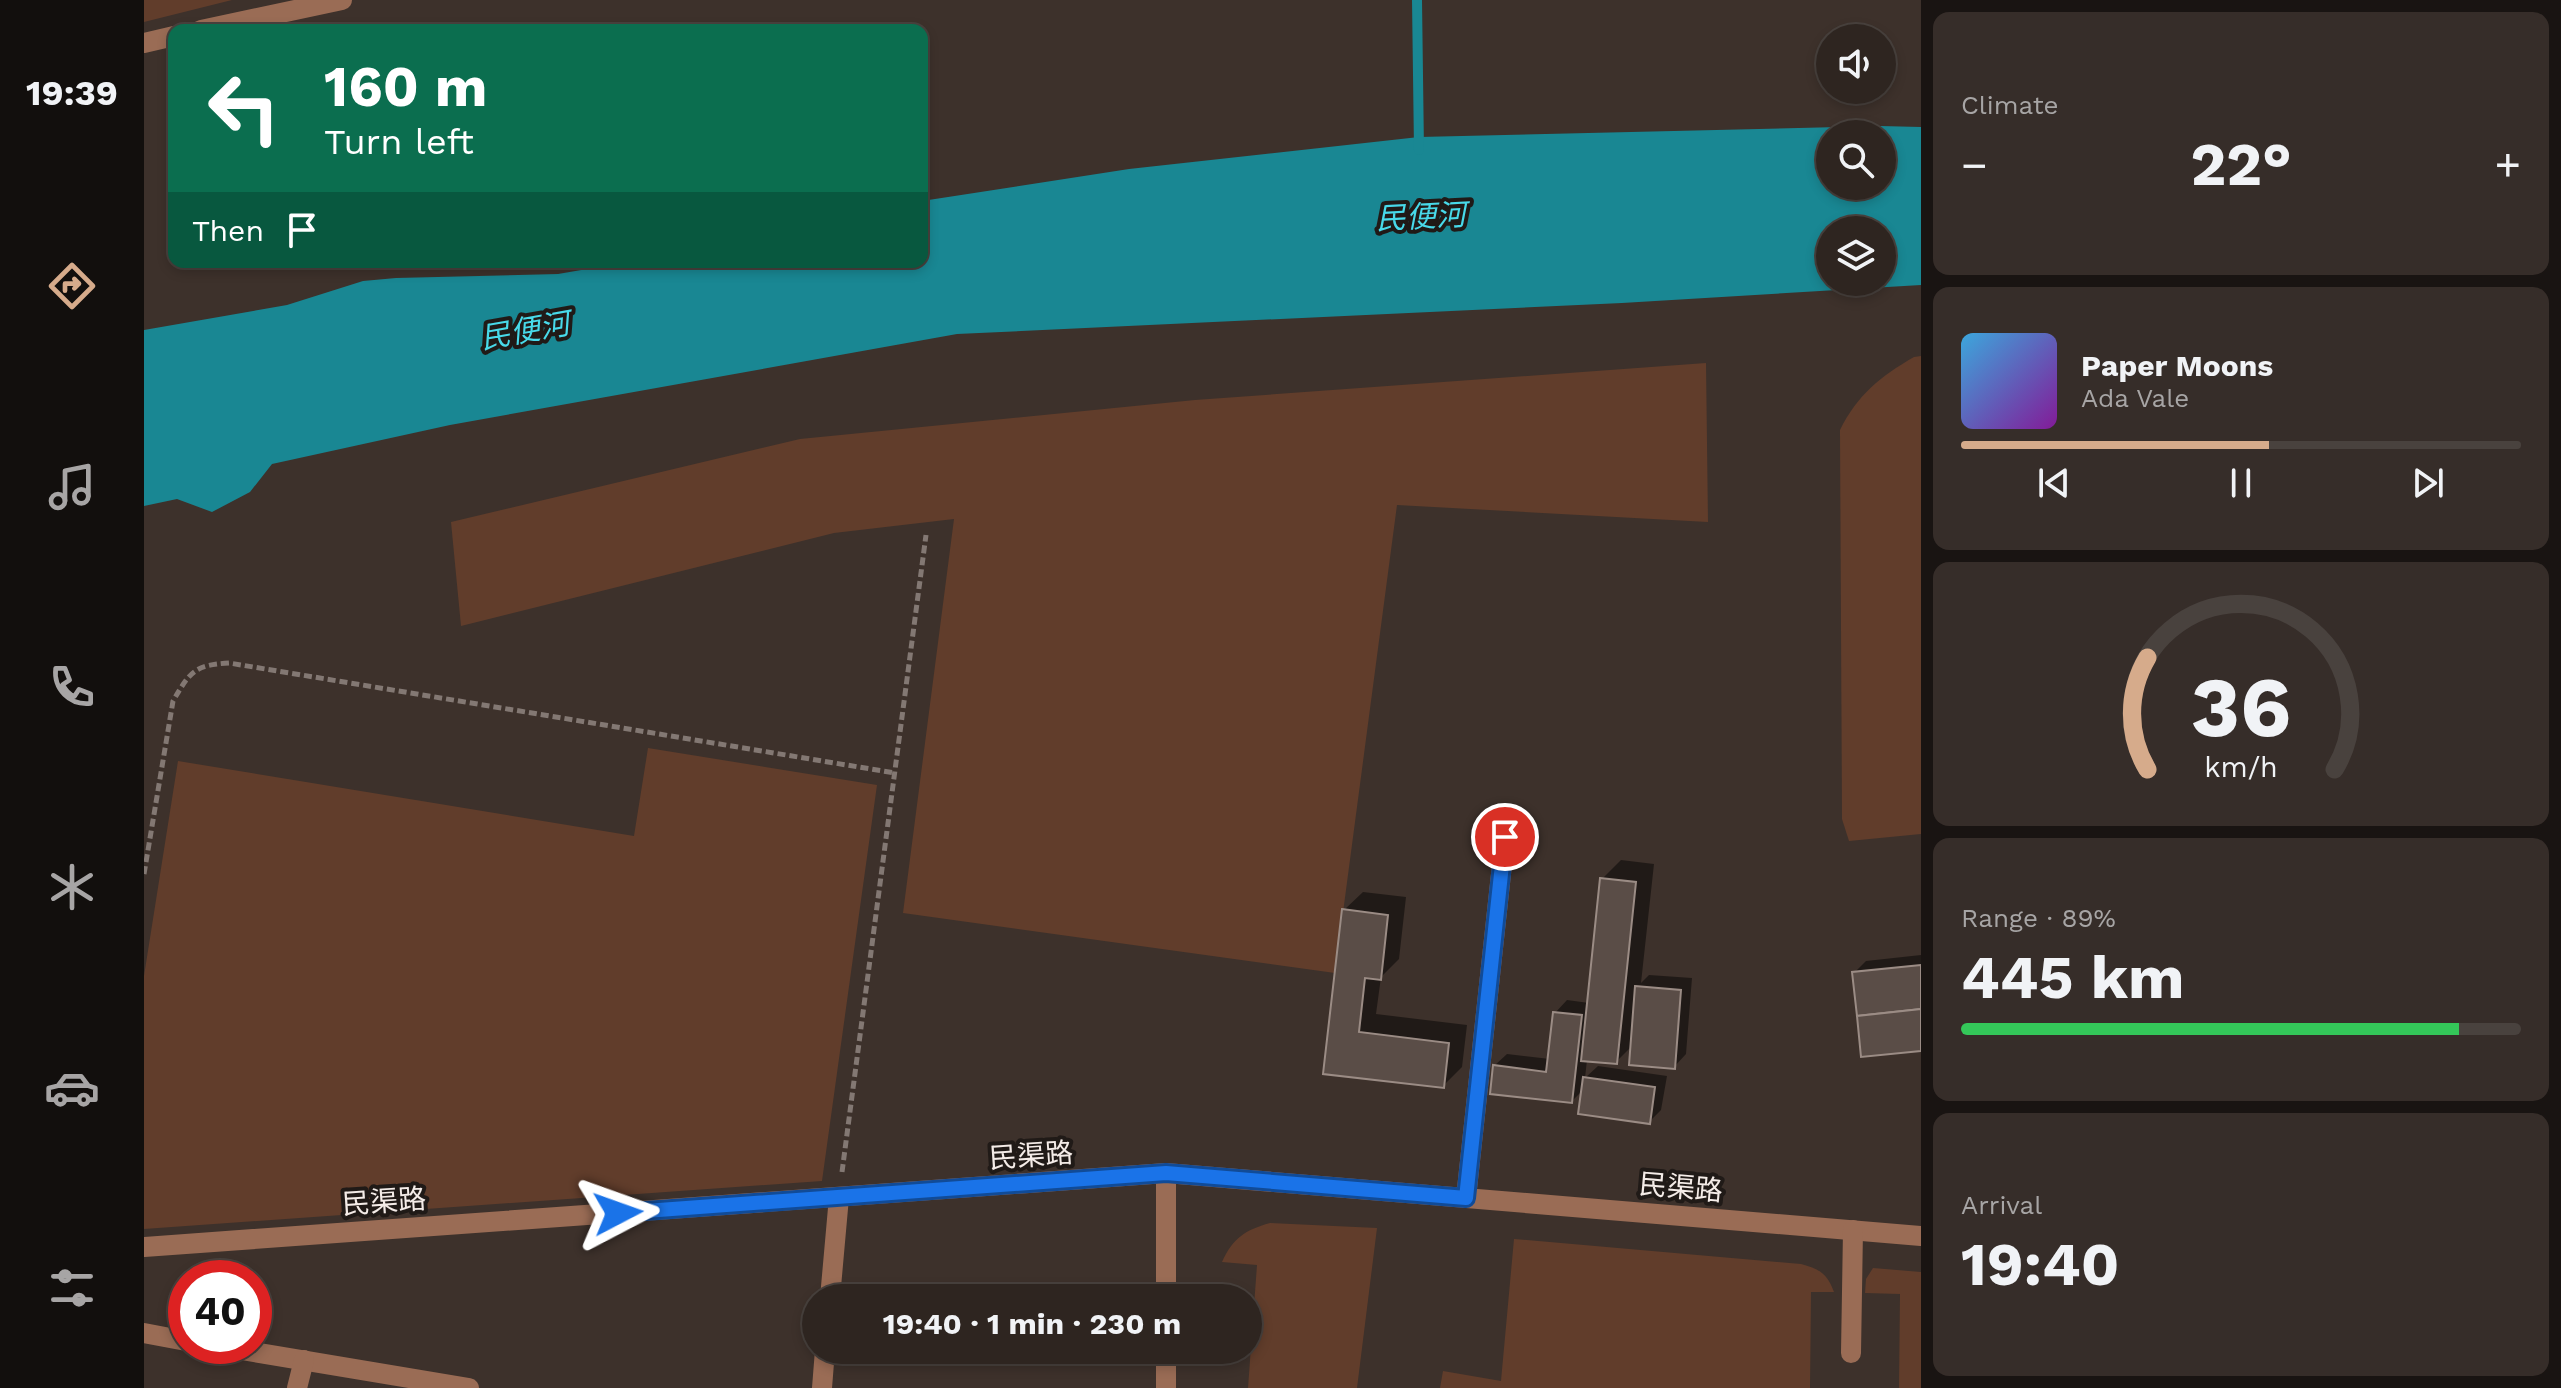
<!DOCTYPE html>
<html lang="en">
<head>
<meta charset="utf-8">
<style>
  :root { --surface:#2e2520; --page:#362d29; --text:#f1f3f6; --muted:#a7a5a5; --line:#49423e; --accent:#d6ab8b }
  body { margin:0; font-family:"Work Sans","Noto Sans SC",sans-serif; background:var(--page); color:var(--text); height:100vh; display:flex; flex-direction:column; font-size:30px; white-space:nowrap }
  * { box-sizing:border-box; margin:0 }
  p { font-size:26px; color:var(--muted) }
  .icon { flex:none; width:44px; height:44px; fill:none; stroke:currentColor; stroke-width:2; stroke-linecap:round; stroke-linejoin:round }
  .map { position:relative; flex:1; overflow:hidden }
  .details { display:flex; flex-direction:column; gap:12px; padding:12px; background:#191412; width:640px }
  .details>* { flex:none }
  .banner { position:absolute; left:24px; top:24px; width:760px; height:244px; border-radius:16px; box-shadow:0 4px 12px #0003,0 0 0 2px var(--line); background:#0b6e4f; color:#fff; overflow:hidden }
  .controls { position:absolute; left:1672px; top:24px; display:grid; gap:16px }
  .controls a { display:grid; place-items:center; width:80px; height:80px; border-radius:50%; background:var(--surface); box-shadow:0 4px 12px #0003,0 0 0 2px var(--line); font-size:40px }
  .speed { position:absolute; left:24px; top:1260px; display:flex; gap:16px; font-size:40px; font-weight:700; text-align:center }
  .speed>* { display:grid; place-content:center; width:104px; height:104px; border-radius:50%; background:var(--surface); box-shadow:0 4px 12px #0003,0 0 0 2px var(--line); line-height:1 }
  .speed .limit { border:12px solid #d22; background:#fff; color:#111 }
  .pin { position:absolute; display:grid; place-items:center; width:68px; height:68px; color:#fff; margin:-34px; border:4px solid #fff; border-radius:50%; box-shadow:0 2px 8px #0007 }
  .me { position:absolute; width:88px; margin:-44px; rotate:86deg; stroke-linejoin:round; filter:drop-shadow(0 0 6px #0008) }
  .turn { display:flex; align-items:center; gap:28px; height:168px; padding:0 24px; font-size:36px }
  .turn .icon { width:104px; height:104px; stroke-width:2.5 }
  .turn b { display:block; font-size:56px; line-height:68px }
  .then { display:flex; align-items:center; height:76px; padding:0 24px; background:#0003; gap:16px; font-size:30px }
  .big { font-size:60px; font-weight:700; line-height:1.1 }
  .details .card { flex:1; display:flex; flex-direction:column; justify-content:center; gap:12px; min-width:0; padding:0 28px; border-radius:16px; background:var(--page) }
  .details .dial { align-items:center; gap:0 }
  .dial svg { height:208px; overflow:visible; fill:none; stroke:var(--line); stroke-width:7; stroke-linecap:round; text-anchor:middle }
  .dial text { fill:var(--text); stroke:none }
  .song { display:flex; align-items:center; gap:24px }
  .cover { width:96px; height:96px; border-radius:12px; background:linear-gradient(135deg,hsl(200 70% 55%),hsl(290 70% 35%)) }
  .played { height:8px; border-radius:4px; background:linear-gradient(90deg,var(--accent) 55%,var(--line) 55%) }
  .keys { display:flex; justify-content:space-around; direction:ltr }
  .heat { display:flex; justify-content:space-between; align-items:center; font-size:44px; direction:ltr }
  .charge { height:12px; border-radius:6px; background:linear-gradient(90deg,#34c759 89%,var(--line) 0) }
  .trip { position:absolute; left:658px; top:1284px; width:460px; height:80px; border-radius:40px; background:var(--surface); box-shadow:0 4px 12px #0003,0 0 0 2px var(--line); font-weight:700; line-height:80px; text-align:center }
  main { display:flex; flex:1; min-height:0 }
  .menu { display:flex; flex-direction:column; width:144px; justify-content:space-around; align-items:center; background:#120f0d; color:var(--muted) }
  .menu .icon { width:56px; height:56px }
  .menu .on { color:var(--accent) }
  .menu b { font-size:36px; color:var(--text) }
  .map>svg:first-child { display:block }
</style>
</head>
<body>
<main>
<nav class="menu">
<b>19:39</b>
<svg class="icon on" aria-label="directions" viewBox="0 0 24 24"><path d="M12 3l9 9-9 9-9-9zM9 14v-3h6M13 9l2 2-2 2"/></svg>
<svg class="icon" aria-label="music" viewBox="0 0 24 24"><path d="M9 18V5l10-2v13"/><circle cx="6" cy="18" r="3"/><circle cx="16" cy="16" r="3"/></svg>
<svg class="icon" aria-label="phone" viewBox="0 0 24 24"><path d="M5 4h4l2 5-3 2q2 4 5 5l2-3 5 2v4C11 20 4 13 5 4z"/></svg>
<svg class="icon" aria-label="climate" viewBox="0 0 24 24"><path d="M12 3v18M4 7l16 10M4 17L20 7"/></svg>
<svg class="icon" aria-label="car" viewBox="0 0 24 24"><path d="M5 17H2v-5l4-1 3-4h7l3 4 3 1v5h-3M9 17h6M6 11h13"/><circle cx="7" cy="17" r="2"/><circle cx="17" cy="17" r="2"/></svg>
<svg class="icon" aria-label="filters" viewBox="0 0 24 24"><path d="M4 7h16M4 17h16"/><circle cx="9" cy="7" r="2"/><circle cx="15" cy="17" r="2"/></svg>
</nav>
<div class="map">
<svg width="1777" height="1388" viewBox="0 0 1777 1388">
  <rect width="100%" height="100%" fill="#3d312b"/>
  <g fill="#613d2b">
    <path d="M0 0H88L0 22Z"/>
    <path d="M1777 356V834L1705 841 1698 819 1696 430C1713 395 1737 376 1770 357Z"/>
    <path d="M1562 363 1564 522 1253 505 1191 973 759 913 810 519 690 533 317 626 307 522 656 439 1051 400Z"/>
    <path d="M504 748 733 785 678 1181 0 1229V976L34 761 490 836Z"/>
    <path d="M1126 1223 1233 1228 1213 1388H1104L1113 1265 1078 1262C1089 1238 1101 1230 1126 1223Z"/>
    <path d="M1370 1239 1657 1264C1675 1269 1683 1273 1690 1292H1667L1666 1388H1296L1299 1371 1357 1381Z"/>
    <path d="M1729 1268 1777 1272V1388H1755L1756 1294 1721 1293 1722 1279Z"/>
  </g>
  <path fill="#198793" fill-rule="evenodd" d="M1736 126 1777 127V285L1478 303 813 334 306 425 128 464 106 492 68 512 33 499 0 506V330L143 305 219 281 252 278 414 274 484 262H778V201L985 169 1275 137ZM1686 134H1738V186H1686ZM1686 230H1738V282H1686Z"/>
  <g fill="#0007">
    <path d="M1477 860 1510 864 1497 983 1505 975 1548 978 1542 1054 1530 1067 1488 1046 1472 1062 1443 1060 1441 1078 1454 1066 1523 1076 1517 1110 1505 1122 1440 1089 1428 1101 1350 1066 1363 1054 1406 1059 1411 1013 1423 1000 1445 1003 1458 879Z"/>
    <path d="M1219 892 1262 897 1255 959 1237 977 1232 1014 1323 1025 1318 1067 1299 1086 1181 1072 1200 910Z"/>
    <path d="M1777 955V1049L1710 973 1722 961Z"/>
  </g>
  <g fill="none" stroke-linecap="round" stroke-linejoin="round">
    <path stroke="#198793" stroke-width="10" d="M1273 0 1275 150"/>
  </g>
  <g fill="#5a4d47" stroke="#9b8c85" stroke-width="2">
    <path d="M1456 878 1492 882 1473 1064 1437 1061Z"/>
    <path d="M1198 909 1244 915 1237 980 1221 978 1215 1032 1305 1043 1300 1088 1179 1074Z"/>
    <path d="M1777 965V1009L1713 1016 1708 972Z"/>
    <path d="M1491 986 1537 990 1531 1069 1485 1065Z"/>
    <path d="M1777 1009V1051L1717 1057 1713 1016Z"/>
    <path d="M1409 1012 1438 1015 1428 1103 1346 1094 1349 1065 1402 1072Z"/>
    <path d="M1439 1077 1511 1087 1506 1124 1434 1114Z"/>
  </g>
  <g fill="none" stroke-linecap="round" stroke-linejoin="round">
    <g stroke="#837873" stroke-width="5" stroke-dasharray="8 4" stroke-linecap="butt">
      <path d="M0 874 29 701C46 672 50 665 85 663L751 773"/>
      <path d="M698 1172 782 535"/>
    </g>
    <g stroke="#9a6c55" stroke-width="20">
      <path d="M57 30 198 0"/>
      <path d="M0 43 30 36"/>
      <path d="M1022 1173V1298"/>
      <path d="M1322 1198 1361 837"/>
      <path d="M0 1247 1022 1173 1777 1236"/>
      <path d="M686 1298 695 1197"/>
      <path d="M0 1333 42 1341"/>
      <path d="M74 1346 325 1388"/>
      <path d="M1022 1350V1388"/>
      <path d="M1707 1353 1709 1230"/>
      <path d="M153 1388 160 1360"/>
      <path d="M678 1388 681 1350"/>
    </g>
  </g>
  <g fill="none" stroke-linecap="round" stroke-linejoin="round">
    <defs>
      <path id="route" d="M474 1213 1022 1173 1322 1198 1361 837"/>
    </defs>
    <use href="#route" stroke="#114b97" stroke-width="20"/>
    <use href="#route" stroke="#1a73e8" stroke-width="14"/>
  </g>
  <g text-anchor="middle" stroke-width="8" stroke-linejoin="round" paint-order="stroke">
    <g font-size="28" fill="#f4ece8" stroke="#201a17">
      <text transform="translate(887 1155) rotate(-4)" y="10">民渠路</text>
      <text transform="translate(1537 1187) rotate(5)" y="10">民渠路</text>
      <text transform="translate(240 1201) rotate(-4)" y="10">民渠路</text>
    </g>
    <g font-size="30" font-style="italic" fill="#48daea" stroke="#201a17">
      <text transform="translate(1277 217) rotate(-3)" y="10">民便河</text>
      <text transform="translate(381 331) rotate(-10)" y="10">民便河</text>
    </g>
  </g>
</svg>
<div class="controls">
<a><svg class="icon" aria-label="sound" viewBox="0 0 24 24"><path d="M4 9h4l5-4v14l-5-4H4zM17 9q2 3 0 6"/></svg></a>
<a><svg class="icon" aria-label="search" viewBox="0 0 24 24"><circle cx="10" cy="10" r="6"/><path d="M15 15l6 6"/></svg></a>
<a><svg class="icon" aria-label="layers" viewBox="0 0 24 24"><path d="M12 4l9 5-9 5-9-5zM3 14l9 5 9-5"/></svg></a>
</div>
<div class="speed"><div class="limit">40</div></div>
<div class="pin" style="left:1361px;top:837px;background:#d93025"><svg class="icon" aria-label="arrive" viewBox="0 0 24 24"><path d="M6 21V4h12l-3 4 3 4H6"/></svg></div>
<svg class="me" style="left:474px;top:1213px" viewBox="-20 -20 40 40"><path d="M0-17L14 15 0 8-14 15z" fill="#1a73e8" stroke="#fff" stroke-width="4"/></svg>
<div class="trip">19:40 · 1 min · 230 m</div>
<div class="banner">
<div class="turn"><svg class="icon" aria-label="left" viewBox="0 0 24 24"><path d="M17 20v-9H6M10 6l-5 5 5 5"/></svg><div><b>160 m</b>Turn left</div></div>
<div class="then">Then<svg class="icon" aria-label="arrive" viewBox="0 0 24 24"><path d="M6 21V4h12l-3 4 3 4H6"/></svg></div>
</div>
</div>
<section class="details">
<div class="card"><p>Climate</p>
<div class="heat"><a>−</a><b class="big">22°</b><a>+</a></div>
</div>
<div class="card">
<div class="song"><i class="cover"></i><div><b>Paper Moons</b><p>Ada Vale</p></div></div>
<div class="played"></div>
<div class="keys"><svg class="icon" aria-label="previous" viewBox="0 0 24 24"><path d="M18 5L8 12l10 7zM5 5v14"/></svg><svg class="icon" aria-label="pause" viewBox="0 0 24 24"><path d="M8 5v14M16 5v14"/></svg><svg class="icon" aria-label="next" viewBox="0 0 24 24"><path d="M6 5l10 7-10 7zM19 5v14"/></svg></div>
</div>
<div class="card dial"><svg viewBox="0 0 100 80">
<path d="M14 69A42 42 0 1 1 86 69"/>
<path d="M14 69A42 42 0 0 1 14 26" stroke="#d6ab8b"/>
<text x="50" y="56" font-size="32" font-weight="700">36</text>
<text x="50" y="72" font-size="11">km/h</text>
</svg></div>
<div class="card"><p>Range · 89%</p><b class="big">445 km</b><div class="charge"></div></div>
<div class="card"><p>Arrival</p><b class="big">19:40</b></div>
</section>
</main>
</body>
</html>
